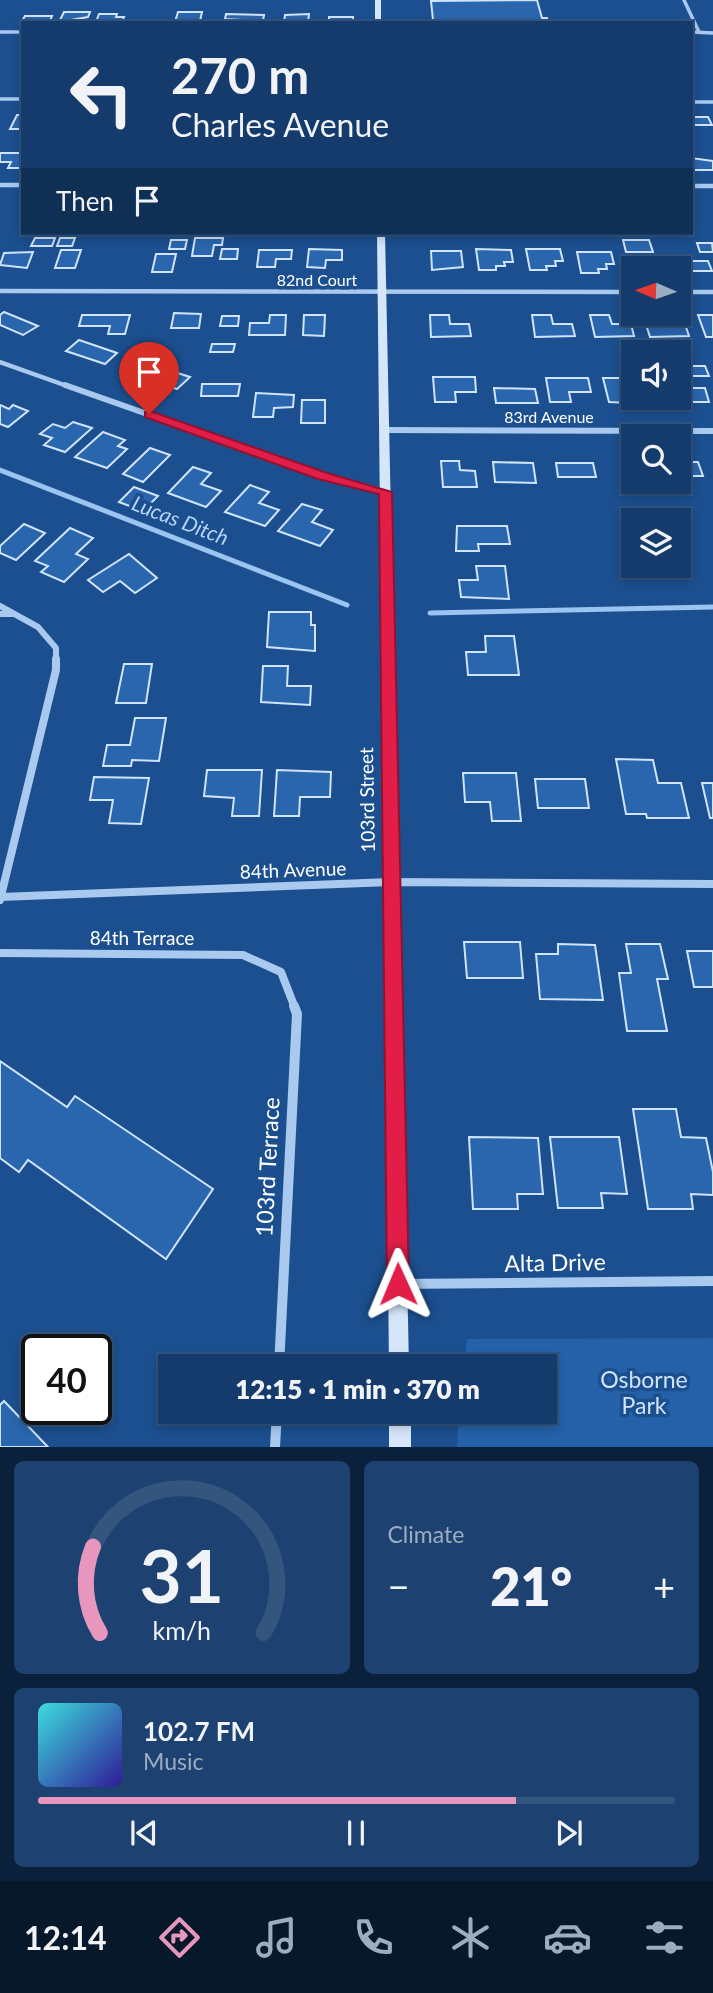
<!DOCTYPE html>
<html lang="en">
<head>
<meta charset="utf-8">
<style>
  :root { --surface:#143b6b; --page:#1d4271; --text:#f1f3f6; --muted:#9dadc1; --line:#33557e; --accent:#e797bd }
  body { margin:0; font-family:Lato,sans-serif; background:var(--page); color:var(--text); height:100vh; display:flex; flex-direction:column; font-size:26px; white-space:nowrap }
  * { box-sizing:border-box; margin:0 }
  p { font-size:23px; color:var(--muted) }
  .icon { flex:none; width:38px; height:38px; fill:none; stroke:currentColor; stroke-width:2; stroke-linecap:round; stroke-linejoin:round }
  .map { position:relative; height:1447px; overflow:hidden }
  .panel { display:flex; flex-direction:column; gap:14px; padding:14px; background:#0b203b; flex:1 }
  .panel>* { flex:none }
  .guide { position:absolute; left:21px; top:21px; width:672px; height:214px; border-radius:0px; box-shadow:0 4px 10px #0003,0 0 0 2px var(--line); background:#143b6b; color:var(--text); overflow:hidden }
  .needle { width:46px; rotate:272deg }
  .tools { position:absolute; left:621px; top:256px; display:grid; gap:14px }
  .tools a { display:grid; place-items:center; width:70px; height:70px; border-radius:0px; background:var(--surface); box-shadow:0 4px 10px #0003,0 0 0 2px var(--line); font-size:35px }
  .speed { position:absolute; left:21px; top:1334px; display:flex; gap:14px; font-size:35px; font-weight:700; text-align:center }
  .speed>* { display:grid; place-content:center; width:91px; height:91px; border-radius:50%; background:var(--surface); box-shadow:0 4px 10px #0003,0 0 0 2px var(--line); line-height:1 }
  .speed .limit { border:4px solid #111; border-radius:10px; background:#fff; color:#111 }
  .pin { position:absolute; display:grid; place-items:center; width:60px; height:60px; color:#fff; margin:-72px -30px; border-radius:50% 50% 50% 0; rotate:-45deg; box-shadow:0 0 7px #0007 }
  .pin .icon { rotate:45deg }
  .me { position:absolute; width:77px; margin:-38px; rotate:359deg; stroke-linejoin:round; filter:drop-shadow(0 0 5px #0008) }
  .turn { display:flex; align-items:center; gap:24px; height:147px; padding:0 35px; font-size:32px }
  .turn .icon { width:91px; height:91px; stroke-width:2.5 }
  .turn b { display:block; font-size:49px; line-height:60px }
  .then { display:flex; align-items:center; height:66px; padding:0 35px; background:#0003; gap:14px; font-size:26px }
  .big { font-size:52px; font-weight:800; line-height:1.1 }
  .panel .widget { flex:1; display:flex; flex-direction:column; justify-content:center; gap:10px; min-width:0; padding:0 24px; border-radius:10px; background:var(--page) }
  .panel .dial { align-items:center; gap:0 }
  .dial svg { height:182px; overflow:visible; fill:none; stroke:var(--line); stroke-width:7; stroke-linecap:round; text-anchor:middle }
  .dial text { fill:var(--text); stroke:none }
  .song { display:flex; align-items:center; gap:21px }
  .cover { width:84px; height:84px; border-radius:10px; background:linear-gradient(135deg,hsl(180 70% 55%),hsl(250 70% 35%)) }
  .played { height:7px; border-radius:4px; background:linear-gradient(90deg,var(--accent) 75%,var(--line) 75%) }
  .keys { display:flex; justify-content:space-around; direction:ltr }
  .heat { display:flex; justify-content:space-between; align-items:center; font-size:38px; direction:ltr }
  .panel .tiles { flex:1; display:grid; gap:14px; grid-template-columns:1fr 1fr }
  .widget:last-child { grid-column:span 2 }
  .trip { position:absolute; left:158px; top:1354px; width:399px; height:70px; border-radius:0px; background:var(--surface); box-shadow:0 4px 10px #0003,0 0 0 2px var(--line); font-weight:800; line-height:70px; text-align:center }
  .tabs { display:flex; height:112px; justify-content:space-around; align-items:center; background:#08182b; color:var(--muted) }
  .tabs .icon { width:49px; height:49px }
  .tabs .on { color:var(--accent) }
  .tabs b { font-size:32px; color:var(--text) }
  .map>svg:first-child { display:block }
</style>
</head>
<body>
<div class="map">
<svg width="713" height="1447" viewBox="0 0 713 1447">
  <rect width="100%" height="100%" fill="#1b4f8f"/>
  <path fill="#2461a8" d="M713 1338V1447H457L459 1412H544V1367H464L467 1339Z"/>
  <g fill="none" stroke-linecap="round" stroke-linejoin="round">
    <g stroke="#9cc4f0" stroke-width="5">
      <path d="M0 470 347 605"/>
      <path d="M430 613 713 607"/>
    </g>
  </g>
  <g fill="#2a66ad" stroke="#cfe3fa" stroke-width="2">
    <path d="M537 0 542 18H547L548 23 433 20 431 1Z"/>
    <path d="M64 12H90L88 17 59 22Z"/>
    <path d="M178 12H202L200 21 175 22Z"/>
    <path d="M99 14H117L116 17H124L122 22H96Z"/>
    <path d="M226 14 264 15 263 21 225 19Z"/>
    <path d="M309 14 308 22H284L285 15Z"/>
    <path d="M25 16H52L50 21H22Z"/>
    <rect x="329" y="17" width="24" height="5"/>
    <path d="M17 115H23V129H10Z"/>
    <path d="M691 117H708L712 125H691Z"/>
    <path d="M0 153H23V168H8L11 162H0Z"/>
    <path d="M691 158 713 161V170H694Z"/>
    <path d="M35 238H55L52 246H31Z"/>
    <path d="M60 238H75L72 246H57Z"/>
    <path d="M195 238H223L222 245H214L212 256H192Z"/>
    <path d="M171 240H187L185 249H169Z"/>
    <path d="M623 240H649L653 252H626Z"/>
    <path d="M697 243H712L713 252H700Z"/>
    <path d="M222 249H238L237 259H220Z"/>
    <path d="M309 249 342 250V260H326L325 268 307 267Z"/>
    <path d="M476 249 511 250 513 262H504L505 266H496V270H479Z"/>
    <path d="M526 249H560L563 261H555L556 266H546L547 270H530Z"/>
    <path d="M61 250H81L75 268H55Z"/>
    <path d="M259 250H292L291 259H276L275 267H257Z"/>
    <path d="M431 251H461L463 267 432 270Z"/>
    <path d="M33 252 27 268 0 265 4 253Z"/>
    <path d="M577 252H611L614 264H606L607 269H598L599 273H581Z"/>
    <path d="M156 254H176L172 272H152Z"/>
    <path d="M625 260 659 261 661 268H634V271H628Z"/>
    <path d="M677 261H708L712 271H680Z"/>
    <path d="M4 312 38 326 23 335 0 325V315Z"/>
    <path d="M174 313 201 314 199 328H171Z"/>
    <path d="M82 315H130L125 334H108L110 326H79Z"/>
    <path d="M270 315H286L285 335H249L250 323H269Z"/>
    <path d="M304 315H325L324 336 303 335Z"/>
    <path d="M430 315H449L450 324H469L471 336 431 337Z"/>
    <path d="M532 315H551L553 324H572L575 336 535 337Z"/>
    <path d="M590 315H609L612 324H631L634 336 595 337Z"/>
    <path d="M643 315H663L666 324H685L689 336 650 337Z"/>
    <path d="M698 315H713V337H706Z"/>
    <path d="M222 316H239L238 326H220Z"/>
    <path d="M79 340 117 353 105 364 66 351Z"/>
    <path d="M212 344H235L233 352H210Z"/>
    <path d="M136 359 154 362 147 372 129 370Z"/>
    <path d="M156 366 190 377 177 389 143 378Z"/>
    <path d="M681 366H705L709 376H685Z"/>
    <path d="M433 377H475L476 392H455L456 402H435Z"/>
    <path d="M546 378H588L591 392H569L571 402H550Z"/>
    <path d="M603 378H634V392H626L629 403 609 402Z"/>
    <path d="M202 384H240L238 396H201Z"/>
    <path d="M494 388 535 389 538 403H496Z"/>
    <path d="M679 388H705L709 402H670L668 397H679Z"/>
    <path d="M256 393 294 395 293 407 274 408 273 417H253Z"/>
    <path d="M302 400H325V423H301Z"/>
    <path d="M0 405 9 409 13 405 28 411 8 427 0 424Z"/>
    <path d="M73 422 92 428 65 452 44 445 52 438 40 434 53 424 65 428Z"/>
    <path d="M103 432 125 440 118 446 127 449 107 468 75 457Z"/>
    <path d="M150 448 170 455 143 482 123 474Z"/>
    <path d="M441 461H459L460 470 475 471 477 487H443Z"/>
    <path d="M493 462 533 463 536 483 495 482Z"/>
    <path d="M679 462H698L703 476H683Z"/>
    <path d="M556 463H593L596 477H558Z"/>
    <path d="M193 467 211 473 201 484 221 491 206 507 168 493Z"/>
    <path d="M679 479 682 489H641L639 481Z"/>
    <path d="M250 485 269 492 259 503 279 510 265 526 225 512Z"/>
    <path d="M134 487 158 496 143 511 119 502Z"/>
    <path d="M302 504 322 510 312 522 333 530 320 546 278 531Z"/>
    <path d="M24 524 45 533 16 560 0 553V546Z"/>
    <path d="M457 526H507L510 544H478L479 551H456Z"/>
    <path d="M70 528 93 538 76 554 88 559 64 582 41 572 48 566 35 561Z"/>
    <path d="M129 554 157 578 135 593 120 581 103 592 88 580Z"/>
    <path d="M476 566H505L509 599 461 597 459 580H478Z"/>
    <path d="M269 612H311V625H315V651L267 647Z"/>
    <path d="M485 636H514L519 675H468L466 652H486Z"/>
    <path d="M124 664H152L146 703H116Z"/>
    <path d="M263 666H288L287 686H311L310 705 261 702Z"/>
    <path d="M135 718H166L159 761 132 760 131 766H103L107 745H130Z"/>
    <path d="M616 759 653 760 658 783H681L689 818H647L646 814H626Z"/>
    <path d="M207 770H262L259 816H232L234 798 204 796Z"/>
    <path d="M277 770 331 772 330 797H300L299 816H274Z"/>
    <path d="M463 773H516L521 821H492L490 802H465Z"/>
    <path d="M94 777 149 778 141 824 109 823 113 800H90Z"/>
    <path d="M535 779H585L589 808H538Z"/>
    <path d="M702 783H713V818H710Z"/>
    <path d="M464 942H520L523 978H467Z"/>
    <path d="M558 944 595 945 603 1000 540 999 536 954H558Z"/>
    <path d="M626 944H660L668 979H657L667 1031H627L619 973H631Z"/>
    <path d="M687 951H713V987H694Z"/>
    <path d="M0 1061 67 1107 75 1096 213 1189 166 1259 28 1160 19 1172 0 1158Z"/>
    <path d="M633 1109H676L681 1137 706 1138 713 1172V1195L691 1194 693 1209H648Z"/>
    <path d="M469 1137 538 1138 543 1194H517L518 1209H473Z"/>
    <path d="M550 1137H619L627 1194 601 1193 603 1208H558Z"/>
    <path d="M4 1401 48 1447H0V1405Z"/>
  </g>
  <g fill="none" stroke-linecap="round" stroke-linejoin="round">
    <g stroke="#a9c9ee" stroke-width="3.5">
      <path d="M684 0 699 32"/>
      <path d="M0 32H23"/>
      <path d="M691 32 713 33"/>
      <path d="M0 99H23"/>
      <path d="M691 102H713"/>
    </g>
    <g stroke="#a9c9ee" stroke-width="4.5">
      <path d="M0 185H23"/>
      <path d="M691 186H713"/>
      <path d="M0 291 634 292"/>
      <path d="M679 292H713"/>
      <path d="M0 362 70 387"/>
    </g>
    <g stroke="#a9c9ee" stroke-width="6">
      <path d="M65 385 323 476 385 492"/>
      <path d="M384 430 713 431"/>
      <path d="M0 606 38 627 56 648V660"/>
      <path d="M0 614H14"/>
    </g>
    <g stroke="#a9c9ee" stroke-width="8">
      <path d="M0 897 391 882 713 884"/>
      <path d="M0 900 56 670V659"/>
      <path d="M0 953 243 955 281 972 295 1008"/>
    </g>
    <g stroke="#a9c9ee" stroke-width="10">
      <path d="M398 1284 713 1281"/>
      <path d="M279 1367 297 1014 294 1006"/>
      <path d="M275 1447 277 1412"/>
    </g>
    <g fill="#d6e6fa" fill-rule="evenodd">
      <rect x="375" y="0" width="6" height="23"/>
      <path d="M377 233H385L409 1367H389Z"/>
      <rect x="389" y="1412" width="22" height="35"/>
    </g>
  </g>
  <path fill="#e11d48" stroke="#92132f" stroke-width="2" d="M145 412H153L327 473 392 492 409 1284 406 1292 398 1295 390 1292 387 1284 379 494 318 479 145 417Z"/>
  <g text-anchor="middle" stroke-width="7" stroke-linejoin="round" paint-order="stroke">
    <g font-size="16" fill="#fff" stroke="#1b4f8f">
      <text x="317" y="286">82nd Court</text>
      <text x="549" y="423">83rd Avenue</text>
    </g>
    <g font-size="19" fill="#fff" stroke="#1b4f8f">
      <text transform="translate(367 800) rotate(-91)" y="7">103rd Street</text>
      <text transform="translate(293 870) rotate(-2)" y="7">84th Avenue</text>
      <text x="142" y="945">84th Terrace</text>
    </g>
    <g font-size="21" font-style="italic" fill="#b5d3f5" stroke="#1b4f8f">
      <text transform="translate(180 521) rotate(21)" y="7">Lucas Ditch</text>
    </g>
    <g font-size="23" fill="#fff" stroke="#1b4f8f">
      <text transform="translate(268 1167) rotate(-87)" y="8">103rd Terrace</text>
      <text transform="translate(555 1263) rotate(-1)" y="8">Alta Drive</text>
    </g>
    <g font-size="23" fill="#cfe3fa" stroke="#1b4f8f">
      <text x="644" y="1388">Osborne<tspan x="644" dy="26">Park</tspan></text>
    </g>
  </g>
</svg>
<div class="tools">
<a><svg class="needle" viewBox="-14 -14 28 28"><path d="M0-13l5 13h-10z" fill="#e53935"/><path d="M0 13l5-13h-10z" fill="#9dadc1"/></svg></a>
<a><svg class="icon" aria-label="sound" viewBox="0 0 24 24"><path d="M4 9h4l5-4v14l-5-4H4zM17 9q2 3 0 6"/></svg></a>
<a><svg class="icon" aria-label="search" viewBox="0 0 24 24"><circle cx="10" cy="10" r="6"/><path d="M15 15l6 6"/></svg></a>
<a><svg class="icon" aria-label="layers" viewBox="0 0 24 24"><path d="M12 4l9 5-9 5-9-5zM3 14l9 5 9-5"/></svg></a>
</div>
<div class="speed"><div class="limit">40</div></div>
<div class="pin" style="left:149px;top:414px;background:#d93025"><svg class="icon" aria-label="arrive" viewBox="0 0 24 24"><path d="M6 21V4h12l-3 4 3 4H6"/></svg></div>
<svg class="me" style="left:398px;top:1284px" viewBox="-20 -20 40 40"><path d="M0-17L14 15 0 8-14 15z" fill="#e11d48" stroke="#fff" stroke-width="4"/></svg>
<div class="trip">12:15 · 1 min · 370 m</div>
<div class="guide">
<div class="turn"><svg class="icon" aria-label="left" viewBox="0 0 24 24"><path d="M17 20v-9H6M10 6l-5 5 5 5"/></svg><div><b>270 m</b>Charles Avenue</div></div>
<div class="then">Then<svg class="icon" aria-label="arrive" viewBox="0 0 24 24"><path d="M6 21V4h12l-3 4 3 4H6"/></svg></div>
</div>
</div>
<section class="panel">
<div class="tiles">
<div class="widget dial"><svg viewBox="0 0 100 80">
<path d="M14 69A42 42 0 1 1 86 69"/>
<path d="M14 69A42 42 0 0 1 11 31" stroke="#e797bd"/>
<text x="50" y="56" font-size="32" font-weight="700">31</text>
<text x="50" y="72" font-size="11">km/h</text>
</svg></div>
<div class="widget"><p>Climate</p>
<div class="heat"><a>−</a><b class="big">21°</b><a>+</a></div>
</div>
<div class="widget">
<div class="song"><i class="cover"></i><div><b>102.7 FM</b><p>Music</p></div></div>
<div class="played"></div>
<div class="keys"><svg class="icon" aria-label="previous" viewBox="0 0 24 24"><path d="M18 5L8 12l10 7zM5 5v14"/></svg><svg class="icon" aria-label="pause" viewBox="0 0 24 24"><path d="M8 5v14M16 5v14"/></svg><svg class="icon" aria-label="next" viewBox="0 0 24 24"><path d="M6 5l10 7-10 7zM19 5v14"/></svg></div>
</div>
</div>
</section>
<nav class="tabs">
<b>12:14</b>
<svg class="icon on" aria-label="directions" viewBox="0 0 24 24"><path d="M12 3l9 9-9 9-9-9zM9 14v-3h6M13 9l2 2-2 2"/></svg>
<svg class="icon" aria-label="music" viewBox="0 0 24 24"><path d="M9 18V5l10-2v13"/><circle cx="6" cy="18" r="3"/><circle cx="16" cy="16" r="3"/></svg>
<svg class="icon" aria-label="phone" viewBox="0 0 24 24"><path d="M5 4h4l2 5-3 2q2 4 5 5l2-3 5 2v4C11 20 4 13 5 4z"/></svg>
<svg class="icon" aria-label="climate" viewBox="0 0 24 24"><path d="M12 3v18M4 7l16 10M4 17L20 7"/></svg>
<svg class="icon" aria-label="car" viewBox="0 0 24 24"><path d="M5 17H2v-5l4-1 3-4h7l3 4 3 1v5h-3M9 17h6M6 11h13"/><circle cx="7" cy="17" r="2"/><circle cx="17" cy="17" r="2"/></svg>
<svg class="icon" aria-label="filters" viewBox="0 0 24 24"><path d="M4 7h16M4 17h16"/><circle cx="9" cy="7" r="2"/><circle cx="15" cy="17" r="2"/></svg>
</nav>
</body>
</html>
